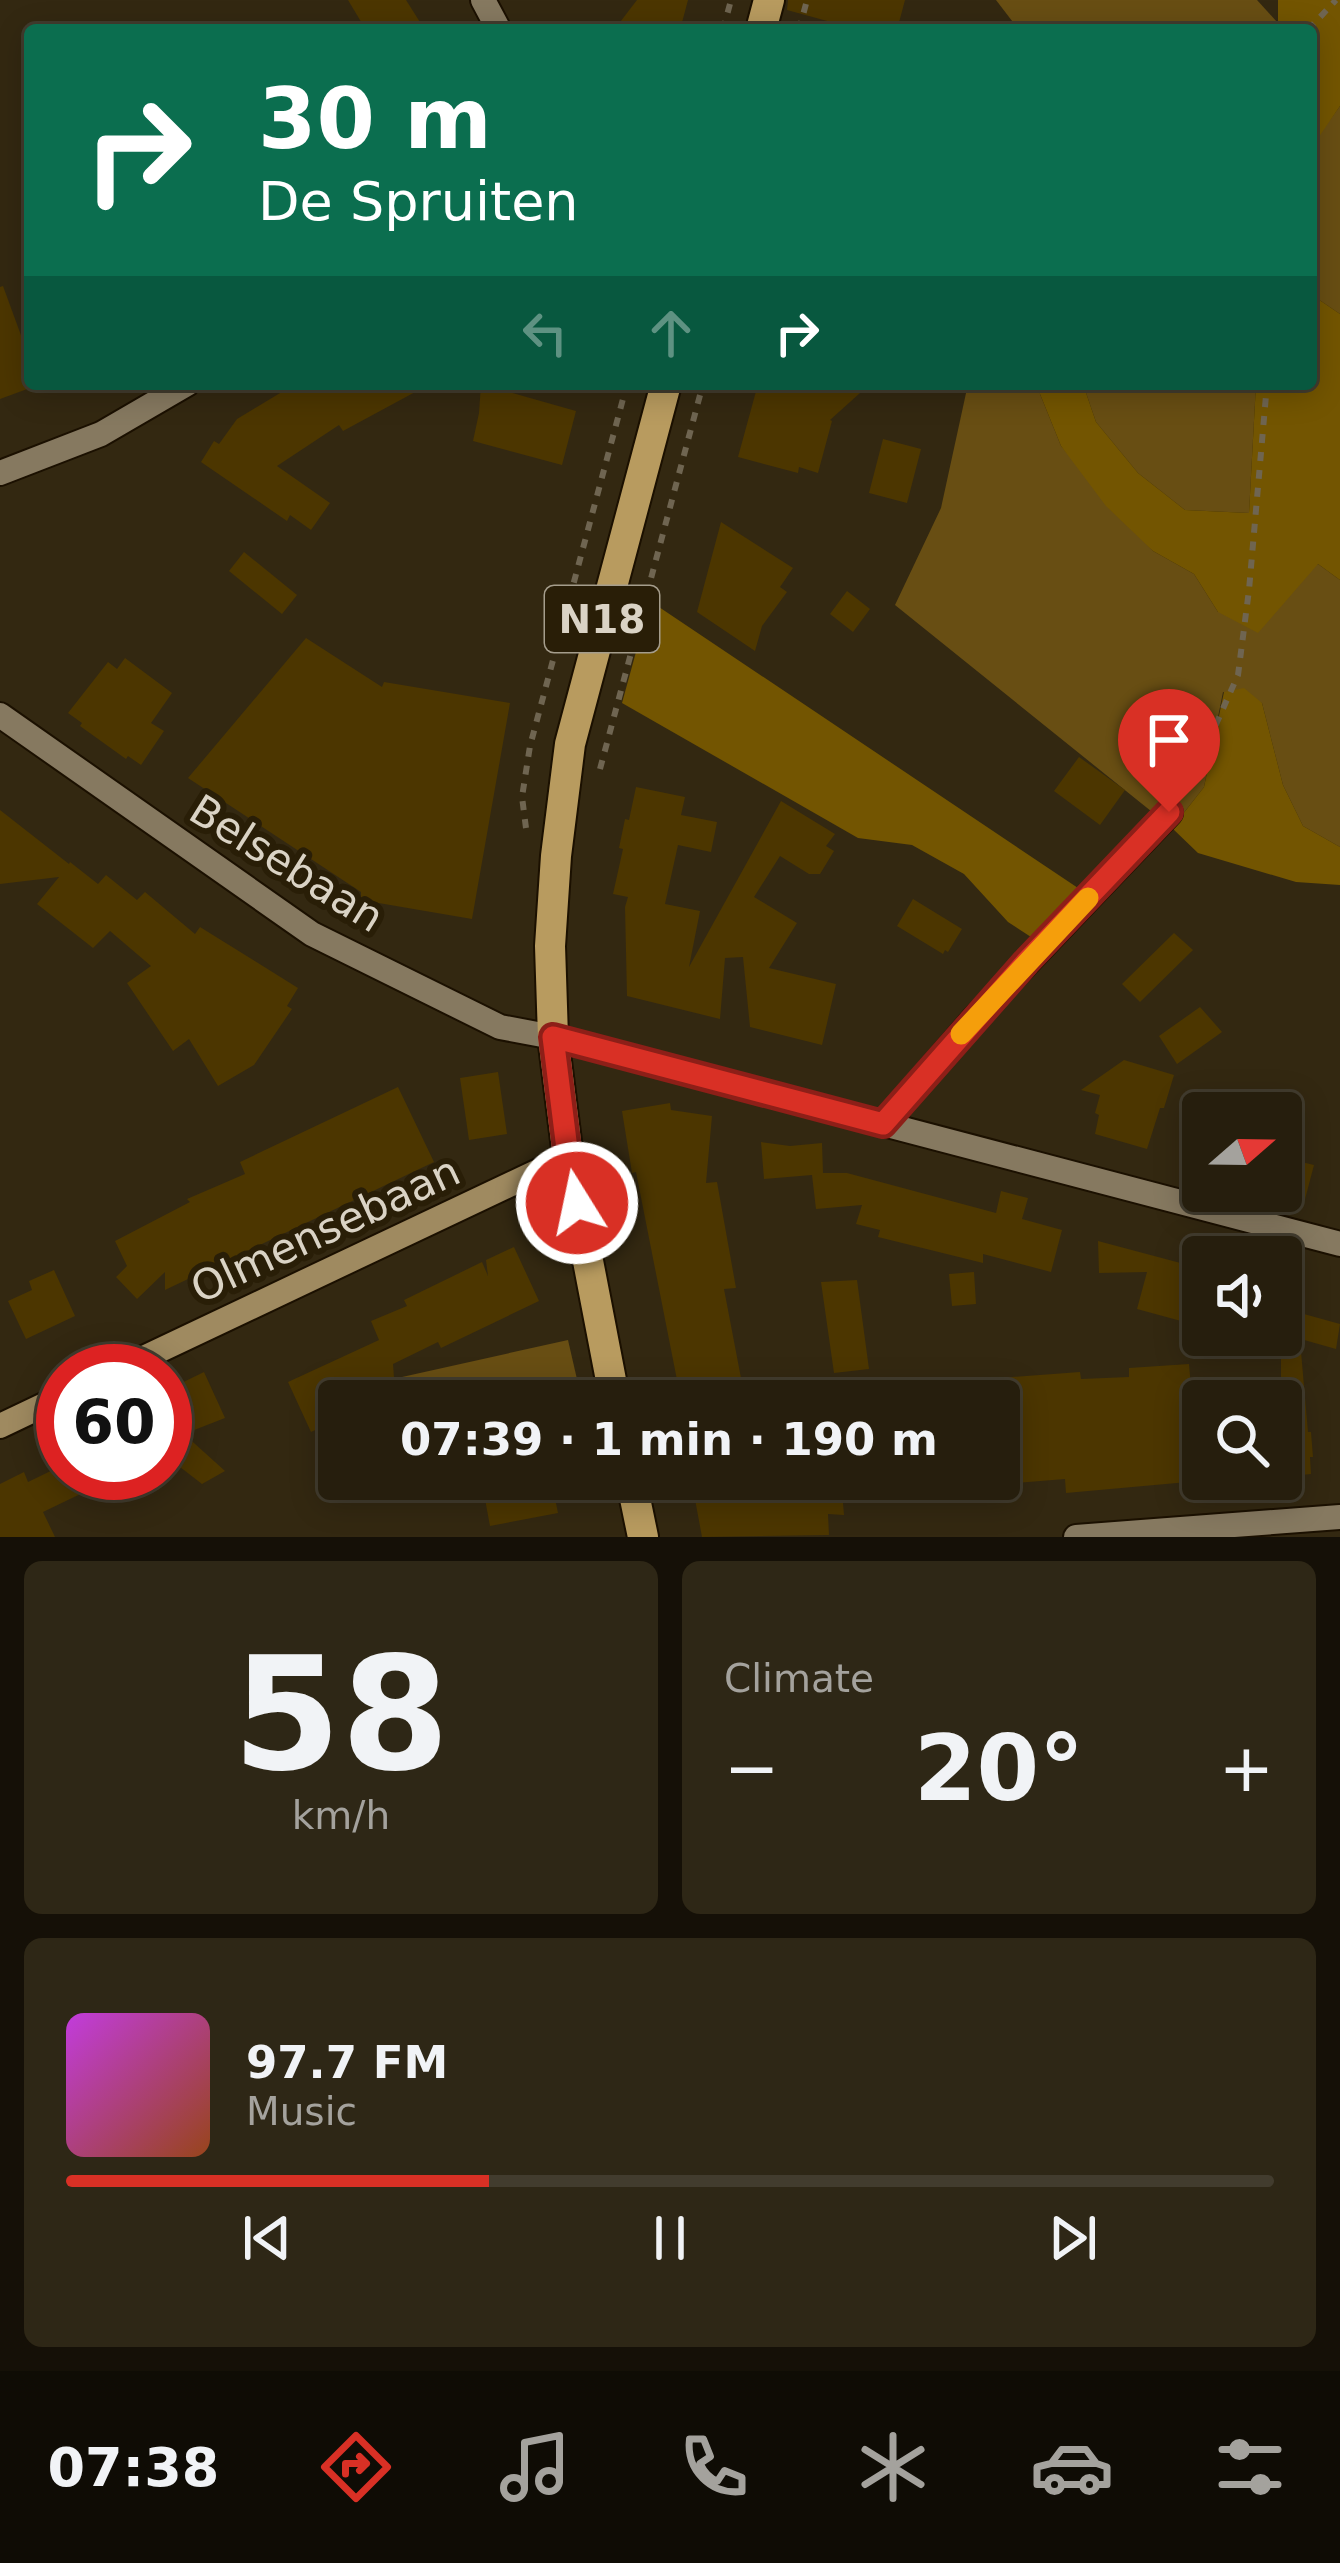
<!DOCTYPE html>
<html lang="en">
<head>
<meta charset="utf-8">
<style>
  :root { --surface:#261e0d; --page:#2e2716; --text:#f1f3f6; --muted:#a4a29d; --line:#423c2e; --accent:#d93025 }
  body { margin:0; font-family:"DejaVu Sans",sans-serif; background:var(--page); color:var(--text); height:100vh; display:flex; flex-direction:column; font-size:45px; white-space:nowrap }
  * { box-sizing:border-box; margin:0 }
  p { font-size:39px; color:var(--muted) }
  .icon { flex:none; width:66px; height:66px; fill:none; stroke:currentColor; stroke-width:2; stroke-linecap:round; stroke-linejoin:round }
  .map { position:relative; height:1537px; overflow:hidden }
  .sheet { display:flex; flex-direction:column; gap:24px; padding:24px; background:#151007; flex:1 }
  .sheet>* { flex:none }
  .top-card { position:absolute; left:24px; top:24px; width:1293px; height:366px; border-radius:12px; box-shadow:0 6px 30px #0003,0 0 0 3px var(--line); background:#0b6e4f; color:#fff; overflow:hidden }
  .needle { width:78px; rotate:70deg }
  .buttons { position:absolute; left:1182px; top:1092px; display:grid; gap:24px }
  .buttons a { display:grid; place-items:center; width:120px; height:120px; border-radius:12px; background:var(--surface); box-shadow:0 6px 30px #0003,0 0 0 3px var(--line); font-size:60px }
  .speed { position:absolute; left:36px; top:1344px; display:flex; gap:24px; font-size:60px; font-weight:700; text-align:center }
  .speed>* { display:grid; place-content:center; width:156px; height:156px; border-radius:50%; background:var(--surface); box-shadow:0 6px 30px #0003,0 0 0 3px var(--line); line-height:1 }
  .speed .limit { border:18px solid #d22; background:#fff; color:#111 }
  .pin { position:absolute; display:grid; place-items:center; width:102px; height:102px; color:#fff; margin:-123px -51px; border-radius:50% 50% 50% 0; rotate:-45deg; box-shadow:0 0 12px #0007 }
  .pin .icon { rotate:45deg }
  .me { position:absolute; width:132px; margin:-66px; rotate:350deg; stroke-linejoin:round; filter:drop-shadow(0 0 9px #0008) }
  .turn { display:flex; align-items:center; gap:42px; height:252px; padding:0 36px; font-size:54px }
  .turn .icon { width:156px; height:156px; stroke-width:2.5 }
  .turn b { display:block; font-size:84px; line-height:102px }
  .lanes { display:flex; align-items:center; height:114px; padding:0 36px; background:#0003; justify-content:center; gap:60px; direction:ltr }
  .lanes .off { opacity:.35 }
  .big { font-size:90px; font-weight:700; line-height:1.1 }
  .sheet .card { flex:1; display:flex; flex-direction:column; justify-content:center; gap:18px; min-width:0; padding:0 42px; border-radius:18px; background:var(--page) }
  .sheet .dial { align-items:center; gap:0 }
  .dial b { font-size:156px; line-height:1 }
  .song { display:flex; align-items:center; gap:36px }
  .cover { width:144px; height:144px; border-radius:18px; background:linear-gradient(135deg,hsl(290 70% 55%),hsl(20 70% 35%)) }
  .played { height:12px; border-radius:6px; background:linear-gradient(90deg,var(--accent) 35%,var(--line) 35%) }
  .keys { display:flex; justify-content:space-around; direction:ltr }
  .heat { display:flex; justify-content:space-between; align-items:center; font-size:66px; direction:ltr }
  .sheet .tiles { flex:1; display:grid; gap:24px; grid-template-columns:1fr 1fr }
  .card:last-child { grid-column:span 2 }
  .trip { position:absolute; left:318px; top:1380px; width:702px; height:120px; border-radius:12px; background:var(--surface); box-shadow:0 6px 30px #0003,0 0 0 3px var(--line); font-weight:700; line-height:120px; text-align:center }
  .tab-bar { display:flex; height:192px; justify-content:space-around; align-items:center; background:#0f0c05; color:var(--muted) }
  .tab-bar .icon { width:84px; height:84px }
  .tab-bar .on { color:var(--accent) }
  .tab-bar b { font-size:54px; color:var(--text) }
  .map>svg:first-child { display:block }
</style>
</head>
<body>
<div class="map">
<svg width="1340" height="1537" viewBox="0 0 1340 1537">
  <rect width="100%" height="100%" fill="#332811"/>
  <g fill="#684e13">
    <path d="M996 0H1257L1278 23V30H1019Z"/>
    <path d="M1340 106V314L1315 297 1311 146Z"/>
    <path d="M968 384H1039L1040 394 1061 446 1153 551 1194 574 1218 612 1318 564 1340 580V847L1303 826 1283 785 1262 703 1223 692 1204 787 1172 828 895 605 941 508Z"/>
    <path d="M1083 384H1256L1249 513 1185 510 1138 473 1096 422Z"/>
    <path d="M568 1340 582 1401H387L384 1381Z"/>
  </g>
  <g fill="#735501">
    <path d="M1278 0H1340V106L1312 147 1311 30H1278Z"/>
    <path d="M1311 187 1315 297 1340 314V580L1318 564 1258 633 1218 612 1194 574 1153 551 1106 506 1061 446 1040 394 1039 384H1083L1096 422 1138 473 1185 510 1249 513 1256 384H1311Z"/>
    <path d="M650 601 1081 890 1031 937 1008 922 964 874 912 845 858 838 622 703Z"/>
    <path d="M1244 688 1262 703 1283 785 1303 826 1340 847V885L1296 882 1198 853 1172 828 1204 787 1224 692Z"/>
  </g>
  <g fill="#4c3600">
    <path d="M348 0H406L425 30H366Z"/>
    <path d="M637 0H688L680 30H614Z"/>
    <path d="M788 0H905L897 30H860L787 10Z"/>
    <path d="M3 286 30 360V388L0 399V287Z"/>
    <path d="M295 384H430L343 431 339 425 277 466 330 503 311 530 290 515 287 521 201 462 214 441 219 444 237 419Z"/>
    <path d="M481 384 576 411 562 465 473 441 479 413Z"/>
    <path d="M758 384H870L830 420 832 421 818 473 799 467 798 473 738 457Z"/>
    <path d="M883 439 921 449 907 503 869 493Z"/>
    <path d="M721 522 793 568 780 587 787 592 762 626 755 651 697 612Z"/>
    <path d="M244 552 297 595 282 614 229 571Z"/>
    <path d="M847 591 870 609 853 632 830 614Z"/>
    <path d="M306 638 382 687 384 682 510 703 472 919 361 900V892L188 778Z"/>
    <path d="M125 658 172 693 151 723 164 731 141 765 128 756 126 759 80 726 82 723 68 713 108 662 117 669Z"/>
    <path d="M1079 757 1125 790 1100 825 1054 791Z"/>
    <path d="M636 787 685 797 681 815 717 822 711 852 678 845 665 904 700 911 689 967 781 801 835 834 826 846 834 851 820 874H809L780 856 754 897 797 923 769 968 836 984 822 1045 750 1027 743 957 725 958 720 1019 627 996 625 907 628 897 613 894 623 849 619 848 625 819 629 820Z"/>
    <path d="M0 810 69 864 70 862 98 884 106 875 137 900 145 892 195 934 200 927 298 988 287 1006 292 1009 254 1065 218 1086 189 1039 173 1051 127 983 151 966 110 931 93 948 37 904 59 877 0 884Z"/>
    <path d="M913 899 962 929 948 952 945 950 943 954 897 926Z"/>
    <path d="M1174 933 1193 950 1140 1002 1122 984Z"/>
    <path d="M1200 1007 1222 1032 1177 1064 1159 1036Z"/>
    <path d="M1124 1060 1174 1075 1164 1108H1160L1147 1149 1095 1134 1099 1115 1095 1113 1100 1095 1081 1090Z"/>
    <path d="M498 1072 507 1134 469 1140 460 1078Z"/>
    <path d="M398 1087 434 1162 165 1290V1272L137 1299 116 1277 127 1266 115 1241 190 1202 187 1199 245 1174 240 1162Z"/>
    <path d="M670 1103 671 1110 712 1116 706 1183 717 1182 736 1288 724 1289 741 1378 703 1385 702 1380 678 1385 636 1172 632 1173 622 1111Z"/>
    <path d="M761 1142 790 1146 822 1143 823 1173H847L996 1213 1001 1191 1028 1198 1022 1219 1062 1230 1051 1272 983 1254V1263L878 1237 880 1230 856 1224 862 1205 816 1209 812 1175 764 1179Z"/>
    <path d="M1281 1157 1314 1165 1304 1203 1281 1197Z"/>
    <path d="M1098 1241 1203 1269V1327L1137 1309 1147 1272 1099 1273Z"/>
    <path d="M514 1247 539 1301 441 1348 438 1342 393 1364 394 1377 358 1379 368 1401H339V1419L311 1432 288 1382 379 1340 371 1321 407 1306 404 1300 482 1262 488 1276 486 1260Z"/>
    <path d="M54 1270 75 1316 26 1339 8 1301 32 1290 29 1281Z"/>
    <path d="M974 1272 976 1304 952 1306 949 1274Z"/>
    <path d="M857 1280 869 1369 834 1373 821 1282Z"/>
    <path d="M1304 1314 1340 1324 1336 1349 1297 1338Z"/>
    <path d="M1281 1340H1300L1308 1432H1311L1313 1457H1310L1311 1474 1281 1477Z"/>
    <path d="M1189 1364 1199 1481 1066 1493 1065 1479 1005 1484 1004 1473 999 1474V1378L1080 1372 1081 1379 1129 1377V1368Z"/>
    <path d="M204 1372 225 1418 184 1434 225 1471 202 1484 180 1467 165 1474V1391Z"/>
    <path d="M63 1465V1473H124L43 1512 55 1537H0V1484L24 1472 28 1482Z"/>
    <path d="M504 1479H551L558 1513 490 1526 482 1483Z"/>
    <path d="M702 1479H841L844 1515 828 1514 829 1535 702 1537 694 1494 703 1492Z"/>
  </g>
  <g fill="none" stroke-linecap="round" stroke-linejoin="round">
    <defs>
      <g id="street">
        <path d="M483 0 499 30"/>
        <path d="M0 473 101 434 187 384"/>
        <path d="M0 715 312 934 500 1027 553 1037 1340 1244"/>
        <path d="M883 1124 973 1020 1170 813"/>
        <path d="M1076 1537 1340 1517"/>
      </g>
      <g id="secondary">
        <path d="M116 1371 568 1157"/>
        <path d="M0 1426 63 1396"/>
      </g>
      <g id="primary">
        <path d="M761 30 769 0"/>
        <path d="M615 1401 568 1157 553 1037 550 946 556 856 570 744 666 384"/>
        <path d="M631 1479 643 1537"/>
      </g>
    </defs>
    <use href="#street" stroke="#1b1000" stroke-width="28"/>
    <use href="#secondary" stroke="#1b1000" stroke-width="28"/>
    <use href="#primary" stroke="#1b1000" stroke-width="34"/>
    <g stroke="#6f6551" stroke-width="6" stroke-dasharray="9 9" stroke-linecap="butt">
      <path d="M723 30 731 0"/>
      <path d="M799 30 807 0"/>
      <path d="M1308 30 1336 0"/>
      <path d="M600 769 703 384"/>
      <path d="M1183 789 1201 758 1238 675 1249 590 1267 384"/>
      <path d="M526 828 522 797 530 746 627 384"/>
    </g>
    <use href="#street" stroke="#867960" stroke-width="24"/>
    <use href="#secondary" stroke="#9f8a60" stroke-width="24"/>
    <use href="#primary" stroke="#b89b5f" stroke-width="30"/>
  </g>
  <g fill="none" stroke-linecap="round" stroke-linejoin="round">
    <defs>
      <path id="route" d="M577 1203 568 1157 553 1037 883 1124 1026 962 1169 812"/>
    </defs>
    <use href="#route" stroke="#8d1f18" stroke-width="30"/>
    <use href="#route" stroke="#d93025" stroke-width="21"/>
    <path stroke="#f59e0b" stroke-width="21" d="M961 1034 1088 898"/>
  </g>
  <g text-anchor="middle" stroke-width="12" stroke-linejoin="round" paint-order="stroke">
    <rect fill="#291e07" stroke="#a59d8c" stroke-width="3" x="545" y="586" width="114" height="66" rx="9"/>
    <g font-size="39" font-weight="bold" fill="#dad3c5">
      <text x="602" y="633">N18</text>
    </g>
    <g font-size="42" fill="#dad3c5" stroke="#291e07">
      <text transform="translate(287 863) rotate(32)" y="15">Belsebaan</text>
      <text transform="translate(325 1229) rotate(-25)" y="15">Olmensebaan</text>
    </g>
  </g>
</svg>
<div class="buttons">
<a><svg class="needle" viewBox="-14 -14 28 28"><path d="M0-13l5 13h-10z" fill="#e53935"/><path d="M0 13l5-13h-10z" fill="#a4a29d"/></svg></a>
<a><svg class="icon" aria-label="sound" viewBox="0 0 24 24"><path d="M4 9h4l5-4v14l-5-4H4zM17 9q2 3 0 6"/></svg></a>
<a><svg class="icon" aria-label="search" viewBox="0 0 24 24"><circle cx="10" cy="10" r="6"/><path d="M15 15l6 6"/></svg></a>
</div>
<div class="speed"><div class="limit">60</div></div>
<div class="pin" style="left:1169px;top:812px;background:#d93025"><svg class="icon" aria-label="arrive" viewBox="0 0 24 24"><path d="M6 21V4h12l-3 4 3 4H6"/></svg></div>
<svg class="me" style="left:577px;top:1203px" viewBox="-20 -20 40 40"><circle r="17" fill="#d93025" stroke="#fff" stroke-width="3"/><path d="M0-11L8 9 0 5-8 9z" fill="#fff"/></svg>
<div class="trip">07:39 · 1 min · 190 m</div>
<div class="top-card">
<div class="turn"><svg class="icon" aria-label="right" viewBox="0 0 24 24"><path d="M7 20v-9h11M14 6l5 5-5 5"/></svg><div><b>30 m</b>De Spruiten</div></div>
<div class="lanes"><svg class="icon off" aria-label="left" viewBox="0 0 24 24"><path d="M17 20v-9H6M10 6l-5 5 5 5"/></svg><svg class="icon off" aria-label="ahead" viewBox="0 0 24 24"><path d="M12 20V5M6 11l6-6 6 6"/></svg><svg class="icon" aria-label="right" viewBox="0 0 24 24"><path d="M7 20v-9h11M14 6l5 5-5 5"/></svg></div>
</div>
</div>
<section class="sheet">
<div class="tiles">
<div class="card dial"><b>58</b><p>km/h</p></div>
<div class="card"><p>Climate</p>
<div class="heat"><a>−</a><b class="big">20°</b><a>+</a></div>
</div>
<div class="card">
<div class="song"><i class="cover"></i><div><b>97.7 FM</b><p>Music</p></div></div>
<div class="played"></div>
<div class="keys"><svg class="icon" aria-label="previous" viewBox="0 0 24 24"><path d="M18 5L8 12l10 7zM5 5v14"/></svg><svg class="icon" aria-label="pause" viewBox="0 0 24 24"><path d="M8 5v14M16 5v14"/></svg><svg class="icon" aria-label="next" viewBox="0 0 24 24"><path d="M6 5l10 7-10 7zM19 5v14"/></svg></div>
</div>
</div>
</section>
<nav class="tab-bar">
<b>07:38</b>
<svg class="icon on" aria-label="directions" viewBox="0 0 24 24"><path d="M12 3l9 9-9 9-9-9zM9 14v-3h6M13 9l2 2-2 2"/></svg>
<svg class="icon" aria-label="music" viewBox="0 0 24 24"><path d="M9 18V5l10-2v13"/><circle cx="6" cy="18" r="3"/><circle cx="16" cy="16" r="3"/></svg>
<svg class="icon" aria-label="phone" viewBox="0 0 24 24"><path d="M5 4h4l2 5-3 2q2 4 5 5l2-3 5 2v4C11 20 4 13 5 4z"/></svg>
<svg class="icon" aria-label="climate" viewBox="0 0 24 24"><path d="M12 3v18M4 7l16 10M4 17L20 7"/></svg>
<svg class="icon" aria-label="car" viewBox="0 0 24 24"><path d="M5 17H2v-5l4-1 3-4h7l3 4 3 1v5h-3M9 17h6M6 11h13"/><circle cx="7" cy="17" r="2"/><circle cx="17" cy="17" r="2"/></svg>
<svg class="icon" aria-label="filters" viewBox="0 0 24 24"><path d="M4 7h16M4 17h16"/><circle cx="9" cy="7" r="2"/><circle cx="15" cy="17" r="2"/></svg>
</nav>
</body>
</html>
